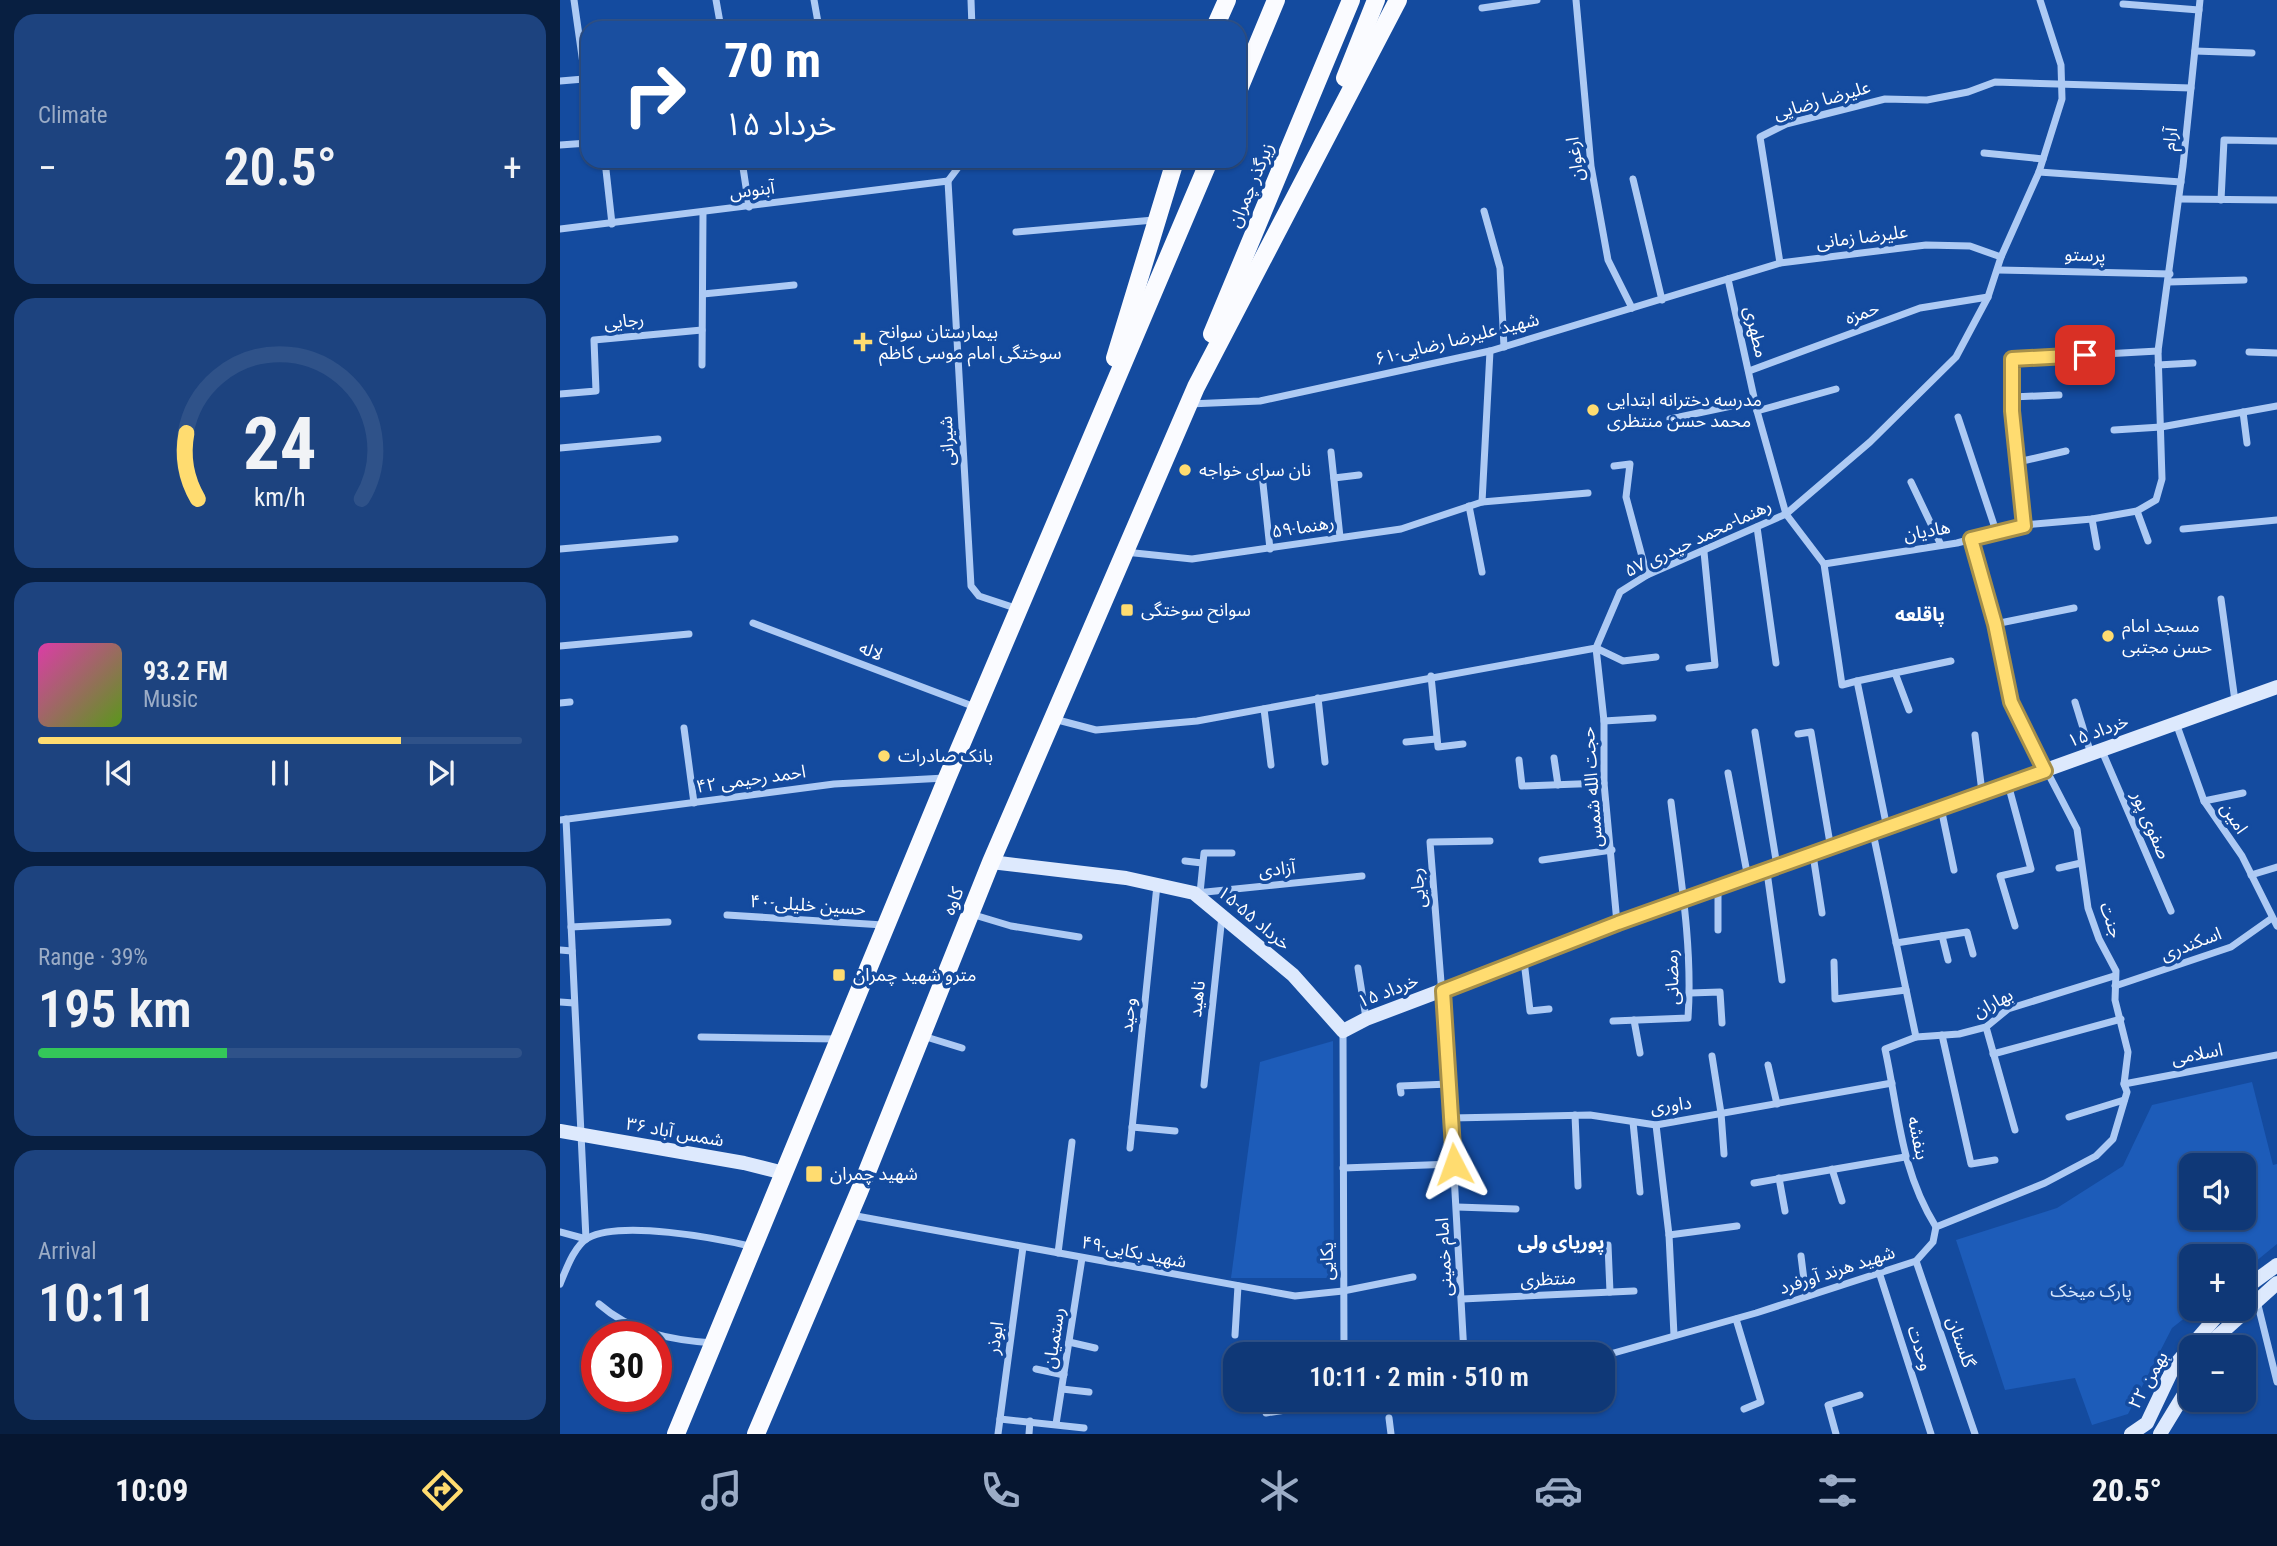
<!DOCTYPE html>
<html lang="en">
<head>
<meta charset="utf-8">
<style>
  :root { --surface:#0f3877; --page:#1d437f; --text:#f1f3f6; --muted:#9bacc6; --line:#2f5289; --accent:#ffdc70 }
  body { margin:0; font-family:"Roboto Condensed","Noto Sans Arabic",sans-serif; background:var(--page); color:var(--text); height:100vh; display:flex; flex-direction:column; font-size:26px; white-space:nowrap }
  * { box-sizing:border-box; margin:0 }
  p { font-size:23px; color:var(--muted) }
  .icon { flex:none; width:38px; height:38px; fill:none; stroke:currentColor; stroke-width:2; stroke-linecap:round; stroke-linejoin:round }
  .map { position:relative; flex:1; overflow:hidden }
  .side { display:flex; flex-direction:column; gap:14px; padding:14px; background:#081f41; width:560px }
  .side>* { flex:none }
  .guide { position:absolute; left:21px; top:21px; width:665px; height:147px; border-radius:21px; box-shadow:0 2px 5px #0004,0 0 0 2px var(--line); background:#1a4fa0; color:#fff; overflow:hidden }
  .controls { position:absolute; left:1619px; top:1153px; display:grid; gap:14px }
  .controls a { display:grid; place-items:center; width:77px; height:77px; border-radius:14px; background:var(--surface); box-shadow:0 2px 5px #0004,0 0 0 2px var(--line); font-size:35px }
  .speed { position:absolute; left:21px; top:1321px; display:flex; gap:14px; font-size:35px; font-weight:700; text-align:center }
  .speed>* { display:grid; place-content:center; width:91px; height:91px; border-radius:50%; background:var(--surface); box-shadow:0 2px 5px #0004,0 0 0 2px var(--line); line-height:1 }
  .speed .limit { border:10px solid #d22; background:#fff; color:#111 }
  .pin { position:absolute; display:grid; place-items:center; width:60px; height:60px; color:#fff; margin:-30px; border-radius:14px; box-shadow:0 4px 10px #0006 }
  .me { position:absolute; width:77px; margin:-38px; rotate:356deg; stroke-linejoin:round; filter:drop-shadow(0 0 5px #0008) }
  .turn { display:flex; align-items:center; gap:24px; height:147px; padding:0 28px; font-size:32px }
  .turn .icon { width:91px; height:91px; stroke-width:2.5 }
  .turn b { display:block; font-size:49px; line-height:60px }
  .big { font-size:52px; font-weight:600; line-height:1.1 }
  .side .tile { flex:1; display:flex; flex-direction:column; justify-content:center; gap:10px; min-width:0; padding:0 24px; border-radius:21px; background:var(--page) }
  .side .dial { align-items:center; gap:0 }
  .dial svg { height:182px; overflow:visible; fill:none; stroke:var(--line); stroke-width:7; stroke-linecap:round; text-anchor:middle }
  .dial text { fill:var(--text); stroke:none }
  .song { display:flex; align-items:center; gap:21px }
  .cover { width:84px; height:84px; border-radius:10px; background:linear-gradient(135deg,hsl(320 70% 55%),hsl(90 70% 35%)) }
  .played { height:7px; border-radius:4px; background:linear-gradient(90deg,var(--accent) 75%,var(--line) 75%) }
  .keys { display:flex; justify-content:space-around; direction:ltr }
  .heat { display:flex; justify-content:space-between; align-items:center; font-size:38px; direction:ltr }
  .charge { height:10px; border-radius:5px; background:linear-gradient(90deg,#34c759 39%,var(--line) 0) }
  .trip { position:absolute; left:663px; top:1342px; width:392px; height:70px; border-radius:21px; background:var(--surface); box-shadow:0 2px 5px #0004,0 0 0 2px var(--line); font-weight:600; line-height:70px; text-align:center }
  .tabs { display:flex; height:112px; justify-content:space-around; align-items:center; background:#061630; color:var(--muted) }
  .tabs .icon { width:49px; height:49px }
  .tabs .on { color:var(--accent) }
  .tabs b { font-size:32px; color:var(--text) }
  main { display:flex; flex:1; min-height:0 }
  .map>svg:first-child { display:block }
</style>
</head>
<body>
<main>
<section class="side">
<div class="tile"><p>Climate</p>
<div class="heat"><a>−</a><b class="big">20.5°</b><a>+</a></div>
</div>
<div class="tile dial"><svg viewBox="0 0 100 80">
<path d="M14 69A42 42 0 1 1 86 69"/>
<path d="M14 69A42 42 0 0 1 9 40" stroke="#ffdc70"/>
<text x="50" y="56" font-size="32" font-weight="700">24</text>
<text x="50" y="72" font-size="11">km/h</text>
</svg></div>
<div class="tile">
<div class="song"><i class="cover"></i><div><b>93.2 FM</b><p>Music</p></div></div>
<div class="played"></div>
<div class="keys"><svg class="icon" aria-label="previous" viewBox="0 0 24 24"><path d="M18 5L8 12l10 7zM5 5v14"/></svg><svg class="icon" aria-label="pause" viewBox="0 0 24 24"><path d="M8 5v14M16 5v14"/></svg><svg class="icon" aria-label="next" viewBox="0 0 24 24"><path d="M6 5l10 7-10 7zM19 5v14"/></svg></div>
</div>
<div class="tile"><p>Range · 39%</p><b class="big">195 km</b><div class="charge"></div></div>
<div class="tile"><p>Arrival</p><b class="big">10:11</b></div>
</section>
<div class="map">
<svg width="1717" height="1434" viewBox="0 0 1717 1434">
  <rect width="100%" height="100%" fill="#144b9f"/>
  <g fill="#1d5cb9" fill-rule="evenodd">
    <path d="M773 1041 774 1278H671L700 1062Z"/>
    <path d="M1692 1082 1713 1165 1717 1164V1244L1684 1271V1256H1631V1309H1636L1612 1328 1568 1414 1532 1425 1515 1378 1445 1390 1396 1240 1497 1208 1563 1166 1592 1105ZM1631 1166H1684V1218H1631Z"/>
  </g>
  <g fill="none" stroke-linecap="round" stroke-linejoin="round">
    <g stroke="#adcaf4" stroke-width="7">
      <path d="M14 0 28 99"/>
      <path d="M156 0 161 28"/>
      <path d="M254 0 259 28"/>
      <path d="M411 0 412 28"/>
      <path d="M1016 0 1031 166 1048 260 1072 308"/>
      <path d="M1563 4 1639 10"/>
      <path d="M922 8 977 0"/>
      <path d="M1635 51 1692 53"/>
      <path d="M0 81 24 79"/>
      <path d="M0 145 28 143"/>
      <path d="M1424 153 1483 159"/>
      <path d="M45 161 52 224"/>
      <path d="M182 161 189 207"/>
      <path d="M403 161 388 181 411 586 419 596 458 609"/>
      <path d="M1479 172 1621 182"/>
      <path d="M1073 179 1102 300"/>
      <path d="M1619 199 1717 200"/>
      <path d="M1661 200 1664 140 1717 141"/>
      <path d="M924 211 940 268 944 347"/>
      <path d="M0 229 388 181"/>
      <path d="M456 232 594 220"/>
      <path d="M1220 263 1200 137 1226 124 1325 99 1367 100 1408 92 1435 82 1631 88"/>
      <path d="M1438 270 1610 274"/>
      <path d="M1168 279 1197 411 1226 514 1264 564 1282 685 1297 681 1327 828"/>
      <path d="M1608 282 1684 280"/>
      <path d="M143 294 234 285"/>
      <path d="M1689 352 1717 353"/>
      <path d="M142 365 143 212"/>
      <path d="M1598 365 1633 363"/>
      <path d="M1189 371 1360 308 1428 297"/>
      <path d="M0 394 36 391 34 340 142 330"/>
      <path d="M1452 397 1499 395"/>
      <path d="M629 404 700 401 930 351 1220 263 1366 245 1410 246 1441 257"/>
      <path d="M1197 411 1276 389"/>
      <path d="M1683 412 1687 443"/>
      <path d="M1398 417 1437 534"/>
      <path d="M1110 419 1195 401"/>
      <path d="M1554 430 1601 427 1717 406"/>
      <path d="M0 448 98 439"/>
      <path d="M771 452 780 537"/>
      <path d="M1458 462 1506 451"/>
      <path d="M701 465 710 549"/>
      <path d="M1054 466 1070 464 1066 497 1087 575"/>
      <path d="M774 478 799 475"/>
      <path d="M1351 482 1381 545"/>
      <path d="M922 502 930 351"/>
      <path d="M909 506 922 572"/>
      <path d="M1577 511 1588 541"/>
      <path d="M1532 519 1537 547"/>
      <path d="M1464 525 1453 411 1452 359 1598 351"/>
      <path d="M1197 527 1216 663"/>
      <path d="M1623 529 1717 520"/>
      <path d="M0 549 115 539"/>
      <path d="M565 552 632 559 841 529 922 502 1028 493"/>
      <path d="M1264 564 1397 543 1464 525 1532 519 1577 511 1596 500 1602 479 1598 351 1623 166 1640 0"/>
      <path d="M1661 599 1675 701"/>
      <path d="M193 623 415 707"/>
      <path d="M1435 624 1514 608"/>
      <path d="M0 646 129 634"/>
      <path d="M1036 648 1044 721V783L1057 923"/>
      <path d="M1036 648 1063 661 1096 657"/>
      <path d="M1129 668 1155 665 1144 552"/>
      <path d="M1335 673 1349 710"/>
      <path d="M871 676 878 747 903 744"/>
      <path d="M1297 681 1391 661"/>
      <path d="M758 698 765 762"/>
      <path d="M1515 702 1531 754"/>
      <path d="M0 703 10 702"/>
      <path d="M704 709 711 765"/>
      <path d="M494 719 536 730 637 721 1036 648 1060 592 1087 575 1226 514 1310 442 1396 357 1428 297 1441 257 1479 172 1502 99 1501 65 1480 0"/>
      <path d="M1044 721 1093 718"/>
      <path d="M1616 723 1644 801 1682 856 1717 926"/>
      <path d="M124 728 134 803"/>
      <path d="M1195 732 1217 866"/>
      <path d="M1238 734 1251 732 1271 849"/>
      <path d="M1415 735 1422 792"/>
      <path d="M846 742 876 739"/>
      <path d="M1542 751 1611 911"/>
      <path d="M994 758 998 785"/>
      <path d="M959 760 962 786 1044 783"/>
      <path d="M1168 773 1188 878"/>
      <path d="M1448 784 1471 869 1440 876 1455 926"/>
      <path d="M1644 801 1683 793"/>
      <path d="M1381 808 1394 870"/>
      <path d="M0 820 274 784 385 778"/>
      <path d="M1313 833 1356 1037"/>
      <path d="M1253 855 1262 913"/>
      <path d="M982 860 1052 850"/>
      <path d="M625 861 642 863"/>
      <path d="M1499 868 1521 863"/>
      <path d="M1207 872 1222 980"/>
      <path d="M1691 875 1717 867"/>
      <path d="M636 893 802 876"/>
      <path d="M640 893 644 853H672"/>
      <path d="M411 914 451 926 519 937"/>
      <path d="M167 915 323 925"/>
      <path d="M11 927 108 922"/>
      <path d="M1158 930V890"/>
      <path d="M1382 936 1388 960"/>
      <path d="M1336 943 1407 932 1413 954"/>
      <path d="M0 950 12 951"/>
      <path d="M964 961 970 1011 989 1009"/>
      <path d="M1274 962 1275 999 1346 990"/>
      <path d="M798 968 806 1018"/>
      <path d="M1555 986 1671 947 1712 918"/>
      <path d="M1130 993 1160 992 1162 1023"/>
      <path d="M0 1002 14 1003"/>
      <path d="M1074 1020 1080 1053"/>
      <path d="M1053 1021 1128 1018C1133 947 1120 873 1111 802"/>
      <path d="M1426 1027 1455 1130"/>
      <path d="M783 1031 784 1354"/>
      <path d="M1382 1035 1411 1164 1435 1160"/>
      <path d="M363 1036 402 1048"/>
      <path d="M141 1037 279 1039"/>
      <path d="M1433 1054 1561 1019"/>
      <path d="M1152 1056 1161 1113 1164 1154"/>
      <path d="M1208 1065 1217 1104"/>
      <path d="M1564 1084 1717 1055"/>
      <path d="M644 1085 662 916"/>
      <path d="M841 1093 840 1086 889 1084"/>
      <path d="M1015 1115 1018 1186"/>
      <path d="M1509 1117 1564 1100"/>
      <path d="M891 1118 1030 1115 1096 1125 1332 1083"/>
      <path d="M1073 1122 1080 1192"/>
      <path d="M1096 1125 1109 1235 1114 1335"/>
      <path d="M572 1127 615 1131"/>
      <path d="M570 1148 597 885"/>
      <path d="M783 1168 894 1164"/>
      <path d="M1272 1169 1282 1201"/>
      <path d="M1219 1178 1225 1211"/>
      <path d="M1194 1183 1345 1157"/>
      <path d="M897 1207 956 1209"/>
      <path d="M291 1215 735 1296 783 1291 853 1277"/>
      <path d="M1376 1227C1340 1169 1339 1113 1325 1049L1356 1037 1399 1034 1426 1027 1448 1009 1554 976"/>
      <path d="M0 1232 26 1239 6 819"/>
      <path d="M1109 1235 1177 1226"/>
      <path d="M1048 1245 1050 1292"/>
      <path d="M498 1253 512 1142"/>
      <path d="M1241 1256 1246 1296"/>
      <path d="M1356 1261 1415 1434"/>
      <path d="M1319 1272 1371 1434"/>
      <path d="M0 1284C6 1270 14 1246 28 1238 61 1220 156 1238 194 1247"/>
      <path d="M902 1299 1074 1291"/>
      <path d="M1697 1301 1717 1382"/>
      <path d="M39 1304C72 1333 111 1340 153 1343"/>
      <path d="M1176 1319 1201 1402 1184 1409"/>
      <path d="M675 1335 678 1286"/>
      <path d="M509 1342 535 1348"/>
      <path d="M904 1354 889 1084 870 842 930 841"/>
      <path d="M1043 1356 1196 1313 1356 1261 1373 1242 1376 1227 1485 1183 1536 1156 1553 1139 1567 1092 1564 1084 1568 1052 1555 1000 1556 971 1539 939 1528 908 1517 829 1451 702 1435 624 1411 539"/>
      <path d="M476 1369 504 1375"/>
      <path d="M502 1389 529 1392"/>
      <path d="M784 1400 781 1410 859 1400"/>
      <path d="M706 1413 784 1401"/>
      <path d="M829 1418 831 1434"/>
      <path d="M440 1419 524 1428"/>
      <path d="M496 1424 522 1258"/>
      <path d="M438 1434 463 1247"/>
      <path d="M469 1434 470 1421"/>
      <path d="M1276 1434 1268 1405 1300 1395"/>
    </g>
    <g stroke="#dde9fd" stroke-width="14">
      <path d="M431 862 566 878 634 893 733 975 783 1031 806 1019 1057 924 1717 687"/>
      <path d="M0 1131 184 1163 224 1173"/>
      <path d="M1684 1289 1717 1265"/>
      <path d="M1652 1348 1658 1336 1717 1283"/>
      <path d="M1571 1434 1587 1423 1614 1366 1663 1309"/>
      <path d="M1600 1434 1631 1383"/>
    </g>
    <g stroke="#fafbff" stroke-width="18">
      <path d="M655 27 667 0"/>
      <path d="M785 78 816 0"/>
      <path d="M679 89 716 0"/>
      <path d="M652 334 791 0"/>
      <path d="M555 358 615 161"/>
      <path d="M116 1434 387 778 649 161"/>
      <path d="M196 1434 299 1192 431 862 636 387 838 0"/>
    </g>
  </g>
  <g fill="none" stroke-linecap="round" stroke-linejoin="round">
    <defs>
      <path id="route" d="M894 1164 883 991 1058 923 1485 771 1451 702 1435 624 1411 539 1464 526 1452 411V359L1525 355"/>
    </defs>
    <use href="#route" stroke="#a68f49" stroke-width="18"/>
    <use href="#route" stroke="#ffdc70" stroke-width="12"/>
  </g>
  <g fill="#ffdc70" stroke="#144b9f" stroke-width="2.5">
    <path d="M299.5 331.5h7v7h7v7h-7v7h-7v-7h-7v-7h7z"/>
    <circle cx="1033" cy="410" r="7"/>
    <circle cx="625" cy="470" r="7"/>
    <rect x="560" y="603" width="14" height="14" rx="3.5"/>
    <circle cx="1548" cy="636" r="7"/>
    <circle cx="324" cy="756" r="7"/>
    <rect x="272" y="968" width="14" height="14" rx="3.5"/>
    <rect x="245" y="1165" width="18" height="18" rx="3.5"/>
  </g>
  <g text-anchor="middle" stroke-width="7" stroke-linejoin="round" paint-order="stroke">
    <g font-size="18" fill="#fff" stroke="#144b9f">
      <text transform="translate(1262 100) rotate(-16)" y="6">علیرضا رضایی</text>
      <text transform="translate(1610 139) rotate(-84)" y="6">آرام</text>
      <text transform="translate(1015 159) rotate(-97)" y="6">ارغوان</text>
      <text transform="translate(691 185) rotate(-67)" y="6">زیرگذر چمران</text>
      <text transform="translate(192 190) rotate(-7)" y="6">آبنوس</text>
      <text transform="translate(1302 237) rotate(-7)" y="6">علیرضا زمانی</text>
      <text transform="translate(1525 255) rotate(2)" y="6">پرستو</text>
      <text transform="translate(1302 313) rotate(-20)" y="6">حمزه</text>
      <text transform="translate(64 321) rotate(-5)" y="6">رجایی</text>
      <text transform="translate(1196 332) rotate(77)" y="6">مطهری</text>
      <text transform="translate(897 339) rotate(-14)" y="6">۶۱-شهید علیرضا رضایی</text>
      <text transform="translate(387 441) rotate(-93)" y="6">شیرانی</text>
      <text transform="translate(743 527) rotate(-9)" y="6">۵۹-رهنما</text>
      <text transform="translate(1367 531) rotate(-10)" y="6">هادیان</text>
      <text transform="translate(1138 538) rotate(-25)" y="6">۵۷ رهنما-محمد حیدری</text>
      <text transform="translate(311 651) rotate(21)" y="6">لاله</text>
      <text transform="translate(1538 731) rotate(-20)" y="6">۱۵ خرداد</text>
      <text transform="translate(191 779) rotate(-8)" y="6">۴۲ احمد رحیمی</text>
      <text transform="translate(1032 787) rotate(-94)" y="6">حجت الله شمس</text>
      <text transform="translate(1674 818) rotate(56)" y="6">امین</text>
      <text transform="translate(1591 825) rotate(67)" y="6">صفوی پور</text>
      <text transform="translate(717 869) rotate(-6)" y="6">آزادی</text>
      <text transform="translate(858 888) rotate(-95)" y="6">رجایی</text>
      <text transform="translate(393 901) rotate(-68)" y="6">کاوه</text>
      <text transform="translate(248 905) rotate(4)" y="6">۴۰-حسین خلیلی</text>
      <text transform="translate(694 918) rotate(40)" y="6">۱۵-۵۵ خرداد</text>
      <text transform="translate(1551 920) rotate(71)" y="6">جنت</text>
      <text transform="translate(1631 944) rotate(-21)" y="6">اسکندری</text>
      <text transform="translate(1112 977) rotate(-92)" y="6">رمضانی</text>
      <text transform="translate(828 991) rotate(-21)" y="6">۱۵ خرداد</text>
      <text transform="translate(637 999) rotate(-84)" y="6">ناهید</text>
      <text transform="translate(1433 1003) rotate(-28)" y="6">بهاران</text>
      <text transform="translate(568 1015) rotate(-84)" y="6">وحید</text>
      <text transform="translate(1637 1054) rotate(-11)" y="6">اسلامی</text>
      <text transform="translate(1111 1105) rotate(-7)" y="6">داوری</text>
      <text transform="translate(115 1132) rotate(10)" y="6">شمس آباد ۳۶</text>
      <text transform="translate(1358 1138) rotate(78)" y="6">بنفشه</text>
      <text transform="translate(574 1252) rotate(11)" y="6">۴۹-شهید بکایی</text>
      <text transform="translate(884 1257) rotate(-93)" y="6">امام خمینی</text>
      <text transform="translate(767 1261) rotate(-90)" y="6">یکایی</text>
      <text transform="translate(1277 1270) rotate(-18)" y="6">شهید هرند آورفرد</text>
      <text transform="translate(988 1279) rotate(-3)" y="6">منتظری</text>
      <text transform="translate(435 1338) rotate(-82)" y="6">ابوذر</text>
      <text transform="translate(494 1338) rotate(-81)" y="6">رستمیان</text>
      <text transform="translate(1401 1342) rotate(71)" y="6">گلستان</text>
      <text transform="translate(1360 1348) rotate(72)" y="6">وحدت</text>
      <text transform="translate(1588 1380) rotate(-61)" y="6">۲۲ بهمن</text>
    </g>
    <g font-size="18" fill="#fff" stroke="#144b9f" text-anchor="start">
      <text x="319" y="338">بیمارستان سوانح<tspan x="319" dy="21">سوختگی امام موسی کاظم</tspan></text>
      <text x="1047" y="406">مدرسه دخترانه ابتدایی<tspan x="1047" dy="21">محمد حسن منتظری</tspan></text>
      <text x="639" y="476">نان سرای خواجه</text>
      <text x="581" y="616">سوانح سوختگی</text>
      <text x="1562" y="632">مسجد امام<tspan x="1562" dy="21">حسن مجتبی</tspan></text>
      <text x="338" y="762">بانک صادرات</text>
      <text x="293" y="981">مترو شهید چمران</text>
      <text x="270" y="1180">شهید چمران</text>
    </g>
    <g font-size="18" fill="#d5e6fd" stroke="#144b9f">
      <text x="1531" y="1297">پارک میخک</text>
    </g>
    <g font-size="19" font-weight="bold" fill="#fff" stroke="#144b9f">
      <text x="1360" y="621">پاقلعه</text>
      <text x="1001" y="1249">پوریای ولی</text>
    </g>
  </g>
</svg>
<div class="controls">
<a><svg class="icon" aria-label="sound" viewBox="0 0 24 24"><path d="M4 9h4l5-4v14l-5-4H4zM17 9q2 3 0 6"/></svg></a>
<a>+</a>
<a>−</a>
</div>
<div class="speed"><div class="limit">30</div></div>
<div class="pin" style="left:1525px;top:355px;background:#d93025"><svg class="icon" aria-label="arrive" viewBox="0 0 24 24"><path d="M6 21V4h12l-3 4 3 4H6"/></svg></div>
<svg class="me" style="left:894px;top:1164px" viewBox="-20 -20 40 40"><path d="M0-17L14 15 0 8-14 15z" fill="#ffdc70" stroke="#fff" stroke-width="4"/></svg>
<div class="trip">10:11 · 2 min · 510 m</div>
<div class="guide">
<div class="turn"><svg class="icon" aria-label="right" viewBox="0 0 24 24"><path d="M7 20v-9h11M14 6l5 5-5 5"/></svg><div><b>70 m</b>۱۵ خرداد</div></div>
</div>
</div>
</main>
<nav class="tabs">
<b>10:09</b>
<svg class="icon on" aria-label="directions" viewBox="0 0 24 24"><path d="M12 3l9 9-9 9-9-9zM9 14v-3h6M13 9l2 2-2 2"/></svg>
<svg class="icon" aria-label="music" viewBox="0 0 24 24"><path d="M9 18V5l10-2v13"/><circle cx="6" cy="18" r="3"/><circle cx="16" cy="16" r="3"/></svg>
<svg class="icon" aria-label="phone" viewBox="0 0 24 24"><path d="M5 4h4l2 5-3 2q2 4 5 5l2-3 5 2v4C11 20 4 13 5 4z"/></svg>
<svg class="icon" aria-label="climate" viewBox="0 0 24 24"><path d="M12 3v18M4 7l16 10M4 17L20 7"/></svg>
<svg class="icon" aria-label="car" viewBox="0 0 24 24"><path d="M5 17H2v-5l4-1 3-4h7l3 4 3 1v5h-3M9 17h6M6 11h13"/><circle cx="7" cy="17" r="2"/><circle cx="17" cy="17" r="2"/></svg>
<svg class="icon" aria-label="filters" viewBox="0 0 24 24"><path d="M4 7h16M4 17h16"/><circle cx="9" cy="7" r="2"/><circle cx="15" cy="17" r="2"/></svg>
<b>20.5°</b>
</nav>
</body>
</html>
